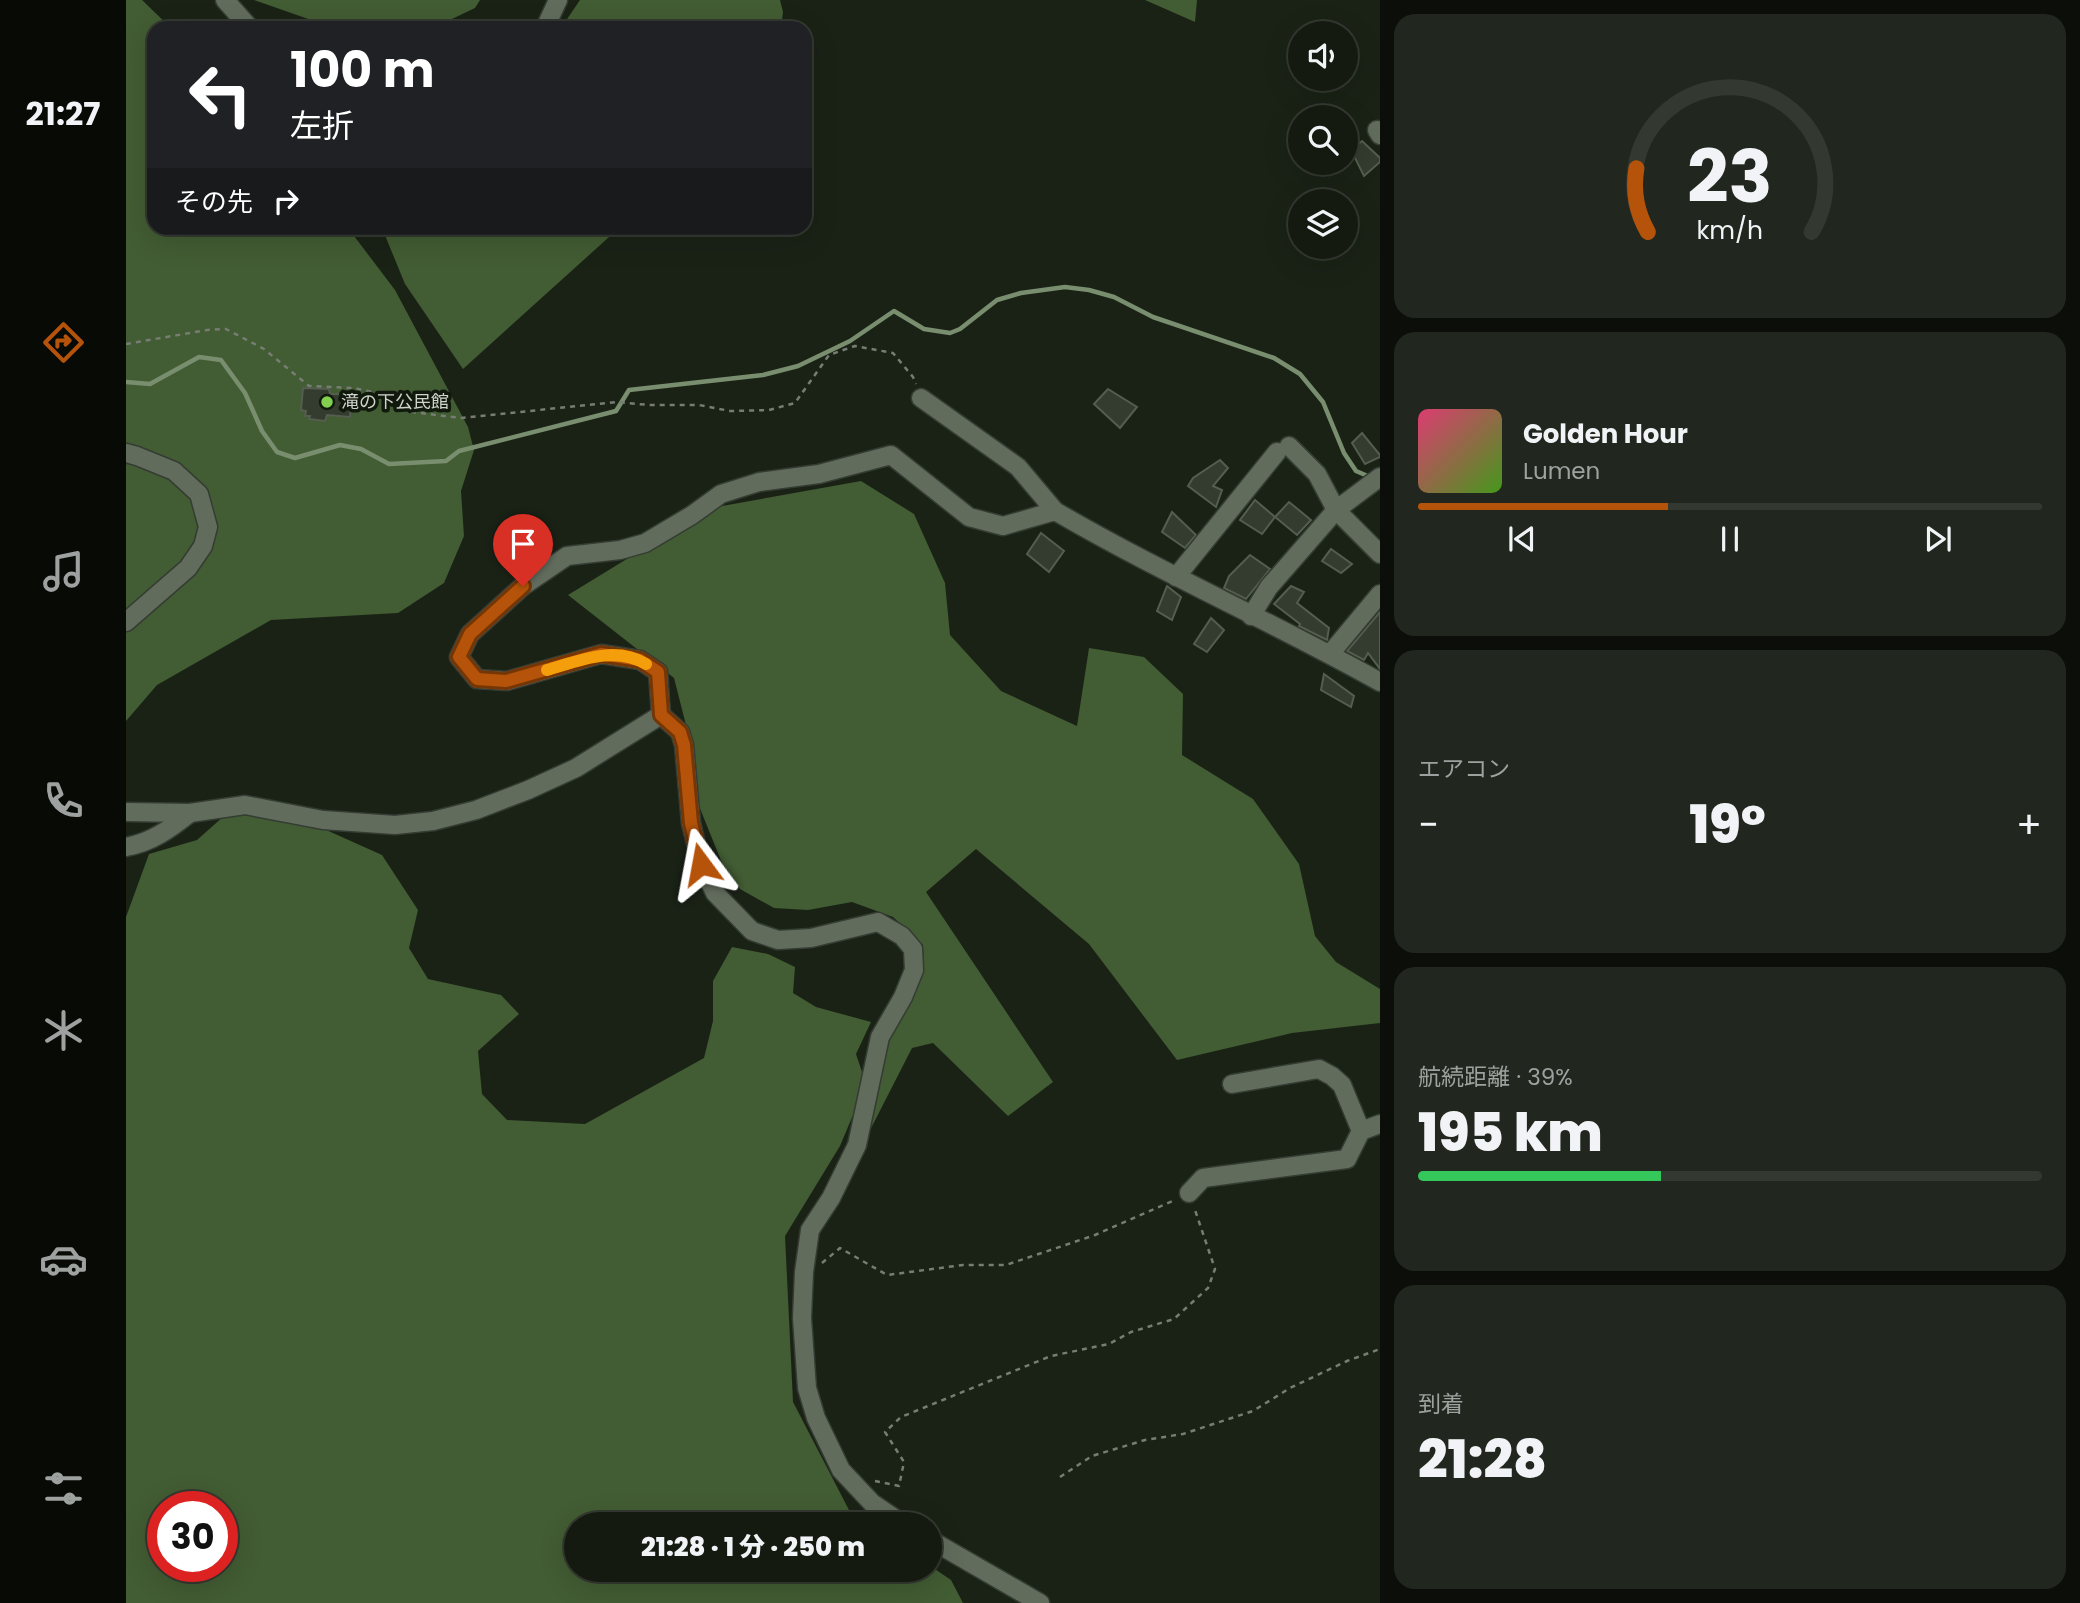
<!DOCTYPE html>
<html lang="ja">
<head>
<meta charset="utf-8">
<style>
  :root { --surface:#141a10; --page:#21271e; --text:#f1f3f6; --muted:#9da19f; --line:#333830; --accent:#b45309 }
  body { margin:0; font-family:Poppins,"Noto Sans JP",sans-serif; background:var(--page); color:var(--text); height:100vh; display:flex; flex-direction:column; font-size:26px; white-space:nowrap }
  * { box-sizing:border-box; margin:0 }
  p { font-size:23px; color:var(--muted) }
  .icon { flex:none; width:38px; height:38px; fill:none; stroke:currentColor; stroke-width:2; stroke-linecap:round; stroke-linejoin:round }
  .map { position:relative; flex:1; overflow:hidden }
  .panel { display:flex; flex-direction:column; gap:14px; padding:14px; background:#0b0e09; width:700px }
  .panel>* { flex:none }
  .top-card { position:absolute; left:21px; top:21px; width:665px; height:214px; border-radius:21px; box-shadow:0 7px 28px #0002,0 0 0 2px var(--line); background:#202124; color:#fff; overflow:hidden }
  .buttons { position:absolute; left:1162px; top:21px; display:grid; gap:14px }
  .buttons a { display:grid; place-items:center; width:70px; height:70px; border-radius:50%; background:var(--surface); box-shadow:0 7px 28px #0002,0 0 0 2px var(--line); font-size:35px }
  .speed { position:absolute; left:21px; top:1491px; display:flex; gap:14px; font-size:35px; font-weight:700; text-align:center }
  .speed>* { display:grid; place-content:center; width:91px; height:91px; border-radius:50%; background:var(--surface); box-shadow:0 7px 28px #0002,0 0 0 2px var(--line); line-height:1 }
  .speed .limit { border:10px solid #d22; background:#fff; color:#111 }
  .pin { position:absolute; display:grid; place-items:center; width:60px; height:60px; color:#fff; margin:-72px -30px; border-radius:50% 50% 50% 0; rotate:-45deg; box-shadow:0 0 7px #0007 }
  .pin .icon { rotate:45deg }
  .me { position:absolute; width:77px; margin:-38px; rotate:347deg; stroke-linejoin:round; filter:drop-shadow(0 0 5px #0008) }
  .turn { display:flex; align-items:center; gap:24px; height:147px; padding:0 28px; font-size:32px }
  .turn .icon { width:91px; height:91px; stroke-width:2.5 }
  .turn b { display:block; font-size:49px; line-height:60px }
  .then { display:flex; align-items:center; height:66px; padding:0 28px; background:#0003; gap:14px; font-size:26px }
  .big { font-size:52px; font-weight:800; line-height:1.1 }
  .panel .tile { flex:1; display:flex; flex-direction:column; justify-content:center; gap:10px; min-width:0; padding:0 24px; border-radius:21px; background:var(--page) }
  .panel .dial { align-items:center; gap:0 }
  .dial svg { height:182px; overflow:visible; fill:none; stroke:var(--line); stroke-width:7; stroke-linecap:round; text-anchor:middle }
  .dial text { fill:var(--text); stroke:none }
  .song { display:flex; align-items:center; gap:21px }
  .cover { width:84px; height:84px; border-radius:10px; background:linear-gradient(135deg,hsl(340 70% 55%),hsl(100 70% 35%)) }
  .played { height:7px; border-radius:4px; background:linear-gradient(90deg,var(--accent) 40%,var(--line) 40%) }
  .keys { display:flex; justify-content:space-around; direction:ltr }
  .heat { display:flex; justify-content:space-between; align-items:center; font-size:38px; direction:ltr }
  .charge { height:10px; border-radius:5px; background:linear-gradient(90deg,#34c759 39%,var(--line) 0) }
  .trip { position:absolute; left:438px; top:1512px; width:378px; height:70px; border-radius:35px; background:var(--surface); box-shadow:0 7px 28px #0002,0 0 0 2px var(--line); font-weight:800; line-height:70px; text-align:center }
  main { display:flex; flex:1; min-height:0 }
  .menu { display:flex; flex-direction:column; width:126px; justify-content:space-around; align-items:center; background:#080a06; color:var(--muted) }
  .menu .icon { width:49px; height:49px }
  .menu .current { color:var(--accent) }
  .menu b { font-size:32px; color:var(--text) }
  .map>svg:first-child { display:block }
</style>
</head>
<body>
<main>
<nav class="menu">
<b>21:27</b>
<svg class="icon current" aria-label="directions" viewBox="0 0 24 24"><path d="M12 3l9 9-9 9-9-9zM9 14v-3h6M13 9l2 2-2 2"/></svg>
<svg class="icon" aria-label="music" viewBox="0 0 24 24"><path d="M9 18V5l10-2v13"/><circle cx="6" cy="18" r="3"/><circle cx="16" cy="16" r="3"/></svg>
<svg class="icon" aria-label="phone" viewBox="0 0 24 24"><path d="M5 4h4l2 5-3 2q2 4 5 5l2-3 5 2v4C11 20 4 13 5 4z"/></svg>
<svg class="icon" aria-label="climate" viewBox="0 0 24 24"><path d="M12 3v18M4 7l16 10M4 17L20 7"/></svg>
<svg class="icon" aria-label="car" viewBox="0 0 24 24"><path d="M5 17H2v-5l4-1 3-4h7l3 4 3 1v5h-3M9 17h6M6 11h13"/><circle cx="7" cy="17" r="2"/><circle cx="17" cy="17" r="2"/></svg>
<svg class="icon" aria-label="filters" viewBox="0 0 24 24"><path d="M4 7h16M4 17h16"/><circle cx="9" cy="7" r="2"/><circle cx="15" cy="17" r="2"/></svg>
</nav>
<div class="map">
<svg width="1254" height="1603" viewBox="0 0 1254 1603">
  <rect width="100%" height="100%" fill="#1a2216"/>
  <g fill="#425c33" fill-rule="evenodd">
    <path d="M0 0H16L45 28H28V228H222L269 290 342 427 348 450 335 491 338 536 318 583 272 613 145 620 31 685 0 721Z"/>
    <path d="M128 0H354L349 8 307 28H208Z"/>
    <path d="M454 0H654L657 12 655 28H435Z"/>
    <path d="M1019 0H1071L1069 22Z"/>
    <path d="M256 228H493L337 369 279 284Z"/>
    <path d="M735 481 788 514 819 583 824 635 875 691 951 726 963 648 1018 657 1057 694 1056 755 1127 799 1173 864 1189 936 1210 962 1254 989V1023L1166 1033 1051 1060 963 944 850 849 800 892 927 1082 882 1116 807 1043 786 1048 717 1183 758 1040 798 968 797 945 767 917 726 902 682 910 648 908 614 889 596 863 573 806 561 729 548 678 442 595 522 546 596 506Z"/>
    <path d="M136 813 198 829 256 855 292 910 283 948 302 979 375 995 393 1014 352 1051 356 1094 381 1120 459 1124 578 1058 587 1021V981L606 947 642 954 669 967 667 993 690 1007 745 1022 730 1054 740 1084 714 1146 659 1236 667 1402 723 1510 743 1524H450V1570H803V1565L825 1580 837 1603H0V917L23 854 71 840 98 816ZM37 1507H96V1566H37Z"/>
  </g>
  <g fill="none" stroke-linecap="round" stroke-linejoin="round">
    <path stroke="#798e6e" stroke-width="4.5" d="M0 382 24 384 73 357 95 360 119 393 136 431 151 452 169 458 214 445 235 449 263 464 320 461 333 451 490 411 503 390 637 375 672 366 724 341 768 311 798 329 824 333 834 329 871 300 895 293 939 287 963 290 988 297 1027 317 1148 358 1174 374 1197 402 1218 453 1230 471 1244 477"/>
  </g>
  <g fill="#333c2e" stroke="#545d4f" stroke-width="2">
    <path d="M1236 141 1254 158V162L1238 176 1225 150Z"/>
    <path d="M177 388 203 389 204 394H226L224 417 201 415 199 421 183 419 184 416H179L180 411 175 410Z"/>
    <path d="M982 389 1011 407 994 428 968 404Z"/>
    <path d="M1236 433 1254 455V457L1239 464 1226 443Z"/>
    <path d="M1094 460 1102 468 1087 486 1096 490 1090 507 1062 486 1067 478Z"/>
    <path d="M1129 500 1149 517 1136 534 1114 520Z"/>
    <path d="M1163 502 1185 520 1171 535 1149 517Z"/>
    <path d="M1046 512 1070 535 1059 548 1036 532Z"/>
    <path d="M915 533 938 551 923 572 901 554Z"/>
    <path d="M1205 549 1226 564 1215 573 1196 561Z"/>
    <path d="M1124 555 1144 569 1120 599 1098 588 1103 576Z"/>
    <path d="M1041 586 1055 597 1046 620 1031 611Z"/>
    <path d="M1165 586 1178 592 1171 603 1203 628 1201 640 1173 626 1174 624 1148 604Z"/>
    <path d="M1254 612V669L1242 653 1238 660 1221 651Z"/>
    <path d="M1085 618 1098 630 1081 652 1068 644Z"/>
    <path d="M1198 674 1228 696 1225 707 1195 690Z"/>
  </g>
  <g fill="none" stroke-linecap="round" stroke-linejoin="round">
    <defs>
      <g id="minor">
        <path d="M99 0 124 28"/>
        <path d="M419 28 432 0"/>
        <path d="M1251 130 1254 135"/>
        <path d="M795 398 892 467 929 511"/>
        <path d="M1163 446 1191 474 1210 510 1254 554"/>
        <path d="M0 453 11 456 48 471 73 494 82 527 77 546 62 568 0 622"/>
        <path d="M1050 577 1151 452"/>
        <path d="M1125 616 1143 587 1210 510 1254 477"/>
        <path d="M1204 654 1254 594"/>
        <path d="M0 812 64 813 119 805 197 820 269 825 307 821 350 810 402 790 450 768 535 715"/>
        <path d="M0 847C26 842 44 829 64 813"/>
        <path d="M1106 1084 1193 1069 1206 1076 1216 1085 1235 1131"/>
        <path d="M1063 1193 1077 1178 1221 1159 1235 1131 1254 1124"/>
        <path d="M777 1524 746 1503 715 1470 690 1418 681 1388 676 1318 678 1272 684 1230 705 1198 731 1145 754 1037 777 997 788 970 787 949 776 936 752 922 685 938 652 940 626 931 589 893 575 864 565 823 558 745 554 732 535 715 532 672 514 660 475 654 381 681 351 679 333 657 344 634 397 586 441 556 494 550 519 543 566 515 595 494 633 482 693 474 765 455 843 517 877 526 929 511C1035 573 1147 622 1254 682"/>
        <path d="M803 1539 914 1603"/>
      </g>
    </defs>
    <use href="#minor" stroke="#353c33" stroke-width="21"/>
    <g stroke="#777d73" stroke-width="2.5" stroke-dasharray="5 5" stroke-linecap="butt">
      <path d="M0 344 81 330 100 329 138 349 183 386 228 388 255 394 286 412 335 418 491 402 523 405H573L604 411 643 410 669 403 703 355 729 346 767 353 787 377 790 384"/>
      <path d="M696 1263 714 1248 761 1275 837 1265H880L969 1235 1049 1200"/>
      <path d="M934 1477 966 1456 1019 1440 1057 1434 1127 1411 1164 1388 1221 1361 1254 1349"/>
      <path d="M749 1481 773 1486 778 1462 759 1432 775 1417 925 1356 983 1344 1005 1332 1048 1319 1082 1288 1089 1269 1068 1207"/>
    </g>
    <use href="#minor" stroke="#626c5d" stroke-width="18"/>
  </g>
  <g fill="none" stroke-linecap="round" stroke-linejoin="round">
    <defs>
      <path id="route" d="M397 586 344 634 333 657 351 679 380 681 475 654 514 660 532 672 535 715 554 732 558 745 565 823 575 864"/>
    </defs>
    <use href="#route" stroke="#753606" stroke-width="18"/>
    <use href="#route" stroke="#b45309" stroke-width="12"/>
    <path stroke="#f59e0b" stroke-width="12" d="M421 670C452 661 489 645 520 664"/>
  </g>
  <circle fill="#82d04f" stroke="#11190d" stroke-width="2.5" cx="201" cy="402" r="7"/>
  <g text-anchor="middle" stroke-width="7" stroke-linejoin="round" paint-order="stroke">
    <g font-size="18" fill="#ced3cb" stroke="#11190d" text-anchor="start">
      <text x="215" y="408">滝の下公民館</text>
    </g>
  </g>
</svg>
<div class="buttons">
<a><svg class="icon" aria-label="sound" viewBox="0 0 24 24"><path d="M4 9h4l5-4v14l-5-4H4zM17 9q2 3 0 6"/></svg></a>
<a><svg class="icon" aria-label="search" viewBox="0 0 24 24"><circle cx="10" cy="10" r="6"/><path d="M15 15l6 6"/></svg></a>
<a><svg class="icon" aria-label="layers" viewBox="0 0 24 24"><path d="M12 4l9 5-9 5-9-5zM3 14l9 5 9-5"/></svg></a>
</div>
<div class="speed"><div class="limit">30</div></div>
<div class="pin" style="left:397px;top:586px;background:#d93025"><svg class="icon" aria-label="arrive" viewBox="0 0 24 24"><path d="M6 21V4h12l-3 4 3 4H6"/></svg></div>
<svg class="me" style="left:575px;top:864px" viewBox="-20 -20 40 40"><path d="M0-17L14 15 0 8-14 15z" fill="#b45309" stroke="#fff" stroke-width="4"/></svg>
<div class="trip">21:28 · 1 分 · 250 m</div>
<div class="top-card">
<div class="turn"><svg class="icon" aria-label="left" viewBox="0 0 24 24"><path d="M17 20v-9H6M10 6l-5 5 5 5"/></svg><div><b>100 m</b>左折</div></div>
<div class="then">その先<svg class="icon" aria-label="right" viewBox="0 0 24 24"><path d="M7 20v-9h11M14 6l5 5-5 5"/></svg></div>
</div>
</div>
<section class="panel">
<div class="tile dial"><svg viewBox="0 0 100 80">
<path d="M14 69A42 42 0 1 1 86 69"/>
<path d="M14 69A42 42 0 0 1 9 41" stroke="#b45309"/>
<text x="50" y="56" font-size="32" font-weight="700">23</text>
<text x="50" y="72" font-size="11">km/h</text>
</svg></div>
<div class="tile">
<div class="song"><i class="cover"></i><div><b>Golden Hour</b><p>Lumen</p></div></div>
<div class="played"></div>
<div class="keys"><svg class="icon" aria-label="previous" viewBox="0 0 24 24"><path d="M18 5L8 12l10 7zM5 5v14"/></svg><svg class="icon" aria-label="pause" viewBox="0 0 24 24"><path d="M8 5v14M16 5v14"/></svg><svg class="icon" aria-label="next" viewBox="0 0 24 24"><path d="M6 5l10 7-10 7zM19 5v14"/></svg></div>
</div>
<div class="tile"><p>エアコン</p>
<div class="heat"><a>−</a><b class="big">19°</b><a>+</a></div>
</div>
<div class="tile"><p>航続距離 · 39%</p><b class="big">195 km</b><div class="charge"></div></div>
<div class="tile"><p>到着</p><b class="big">21:28</b></div>
</section>
</main>
</body>
</html>
